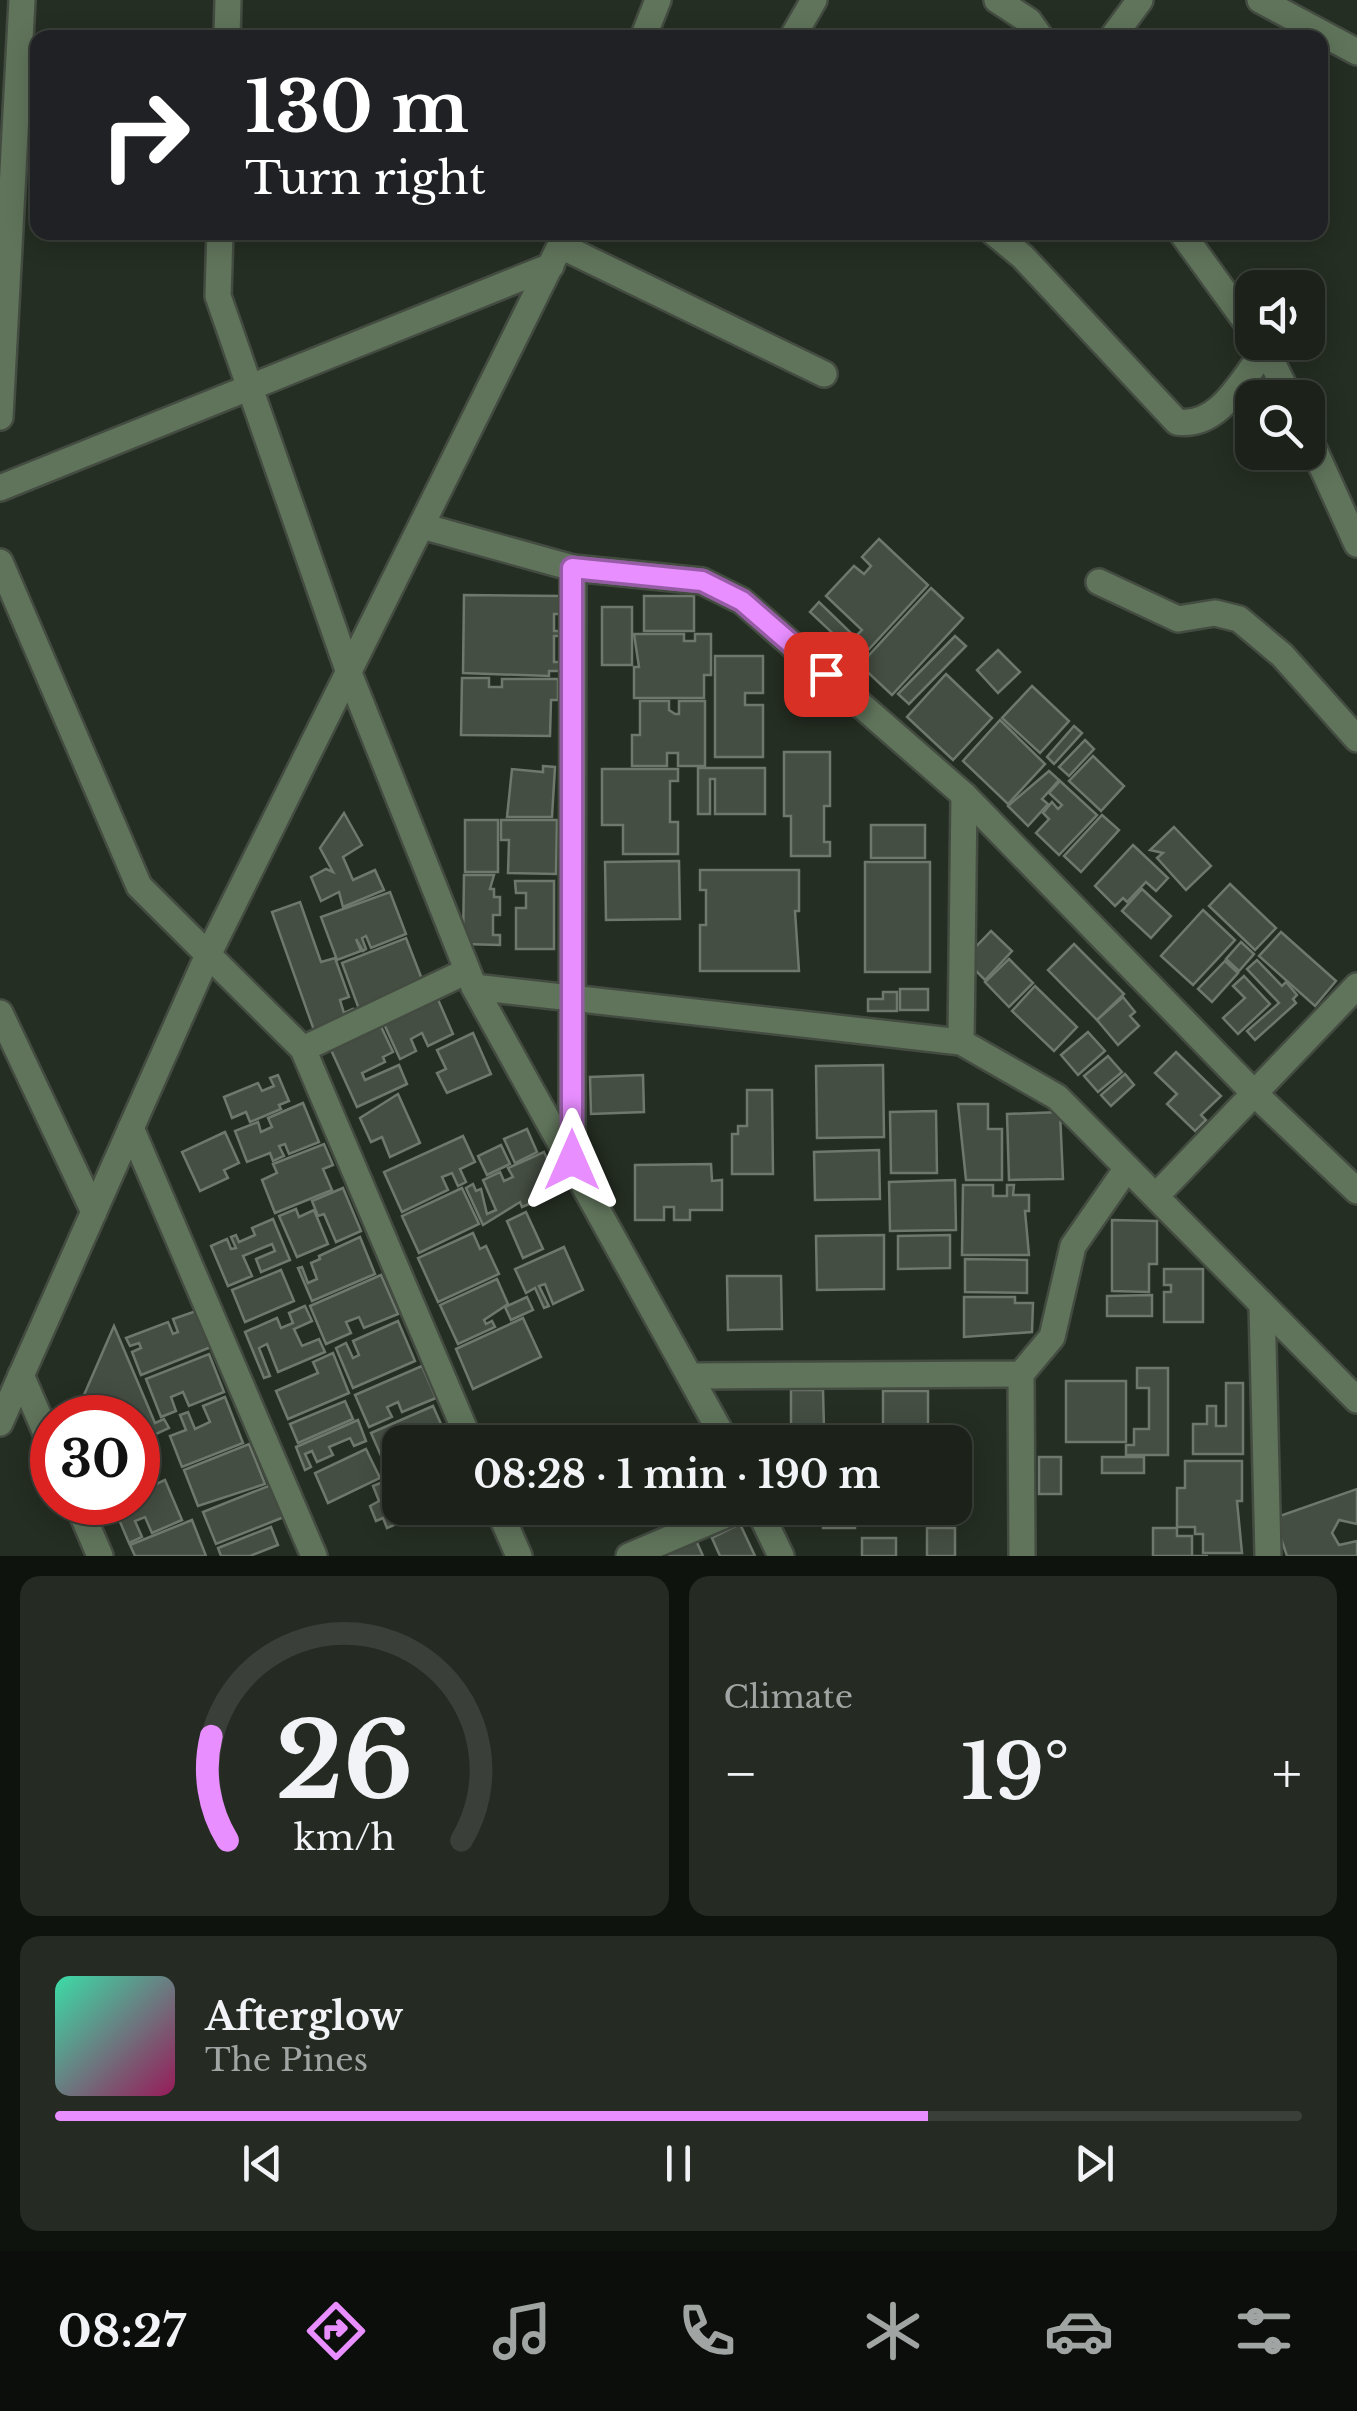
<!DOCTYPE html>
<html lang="en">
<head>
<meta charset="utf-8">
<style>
  :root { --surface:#1c221a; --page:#252a23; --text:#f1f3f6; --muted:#a0a4a2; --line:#3a3f39; --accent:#e88eff }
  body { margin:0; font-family:"Libre Baskerville",serif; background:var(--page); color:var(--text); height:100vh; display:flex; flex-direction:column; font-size:38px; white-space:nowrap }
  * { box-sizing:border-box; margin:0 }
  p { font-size:32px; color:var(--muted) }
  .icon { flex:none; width:55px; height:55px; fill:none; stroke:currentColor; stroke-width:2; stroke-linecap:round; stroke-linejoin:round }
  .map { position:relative; height:1556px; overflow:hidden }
  .drawer { display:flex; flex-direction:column; gap:20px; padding:20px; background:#0f130e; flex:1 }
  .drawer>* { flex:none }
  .banner { position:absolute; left:30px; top:30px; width:1298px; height:210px; border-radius:20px; box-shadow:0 5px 25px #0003,0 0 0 2px var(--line); background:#202124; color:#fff; overflow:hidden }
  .tools { position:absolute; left:1235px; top:270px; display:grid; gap:20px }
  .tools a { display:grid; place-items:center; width:90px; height:90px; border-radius:20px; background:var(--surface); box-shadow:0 5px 25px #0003,0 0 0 2px var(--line); font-size:50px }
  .speed { position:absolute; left:30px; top:1395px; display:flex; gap:20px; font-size:50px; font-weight:700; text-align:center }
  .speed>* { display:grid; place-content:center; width:130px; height:130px; border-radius:50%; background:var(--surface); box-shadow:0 5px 25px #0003,0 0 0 2px var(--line); line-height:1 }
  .speed .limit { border:15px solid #d22; background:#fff; color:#111 }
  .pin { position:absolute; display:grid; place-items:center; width:85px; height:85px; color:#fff; margin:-42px; border-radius:20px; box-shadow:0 5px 15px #0006 }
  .me { position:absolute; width:110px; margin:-55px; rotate:0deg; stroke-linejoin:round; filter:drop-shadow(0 0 8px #0008) }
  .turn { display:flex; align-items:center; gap:35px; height:210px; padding:0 50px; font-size:45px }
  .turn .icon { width:130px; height:130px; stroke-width:2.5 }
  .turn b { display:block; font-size:70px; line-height:85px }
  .big { font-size:75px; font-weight:700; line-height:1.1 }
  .drawer .widget { flex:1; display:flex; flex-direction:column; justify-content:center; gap:15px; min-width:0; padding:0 35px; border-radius:20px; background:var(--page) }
  .drawer .dial { align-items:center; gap:0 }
  .dial svg { height:260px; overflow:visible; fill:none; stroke:var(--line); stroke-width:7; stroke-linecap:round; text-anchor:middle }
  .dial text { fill:var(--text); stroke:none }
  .song { display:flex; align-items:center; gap:30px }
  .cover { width:120px; height:120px; border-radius:15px; background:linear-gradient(135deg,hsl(160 70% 55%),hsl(330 70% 35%)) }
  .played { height:10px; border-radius:5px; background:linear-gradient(90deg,var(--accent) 70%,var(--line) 70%) }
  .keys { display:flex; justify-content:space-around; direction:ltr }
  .heat { display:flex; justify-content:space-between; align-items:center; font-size:55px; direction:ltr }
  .drawer .tiles { flex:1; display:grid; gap:20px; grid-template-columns:1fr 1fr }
  .widget:last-child { grid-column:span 2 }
  .trip { position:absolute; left:382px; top:1425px; width:590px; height:100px; border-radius:20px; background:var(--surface); box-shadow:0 5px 25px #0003,0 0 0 2px var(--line); font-weight:700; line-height:100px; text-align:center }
  .tabs { display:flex; height:160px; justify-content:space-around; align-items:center; background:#0b0e0a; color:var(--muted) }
  .tabs .icon { width:70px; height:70px }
  .tabs .selected { color:var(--accent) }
  .tabs b { font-size:45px; color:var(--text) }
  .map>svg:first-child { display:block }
</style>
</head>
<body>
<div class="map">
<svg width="1357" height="1556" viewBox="0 0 1357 1556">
  <rect width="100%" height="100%" fill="#252e23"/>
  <g fill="#454e43" stroke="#6f786c" stroke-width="2.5">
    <path d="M879 539 928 585 860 659 810 612 819 602 855 637 862 630 826 596 854 566 864 574 871 566 862 557Z"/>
    <path d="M931 588 963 618 892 695 860 665Z"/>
    <path d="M464 595 563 596V614H554V631H560V636H554V662H563L562 671H549V676L463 673Z"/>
    <rect x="644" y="596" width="50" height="35"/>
    <rect x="602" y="607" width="30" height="58"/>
    <path d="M634 634H684V641H695V634H711V675H704V698H634V667H639Z"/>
    <path d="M955 636 966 646 909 704 898 694Z"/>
    <path d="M998 650 1020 672 998 693 977 670Z"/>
    <path d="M715 656H763V693H745V705H763V757H715Z"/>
    <path d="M946 674 992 718 953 760 907 717Z"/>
    <path d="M462 678H489V687H502V679H558V700H551L550 736 461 735Z"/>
    <path d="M1032 686 1069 721 1040 753 1002 718Z"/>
    <path d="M640 701H669V710L675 714H679V701H705V766H678V753H667V766H632V735H640Z"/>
    <path d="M1000 720 1045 764 1008 804 963 761Z"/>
    <path d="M1074 726 1082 733 1054 764 1047 757Z"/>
    <path d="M1085 740 1094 749 1069 776 1059 767Z"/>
    <path d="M784 752H830V806H824V842H830V856H791V816H784Z"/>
    <path d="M1093 756 1124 786 1101 811 1069 781Z"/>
    <path d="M543 766 555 767 552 817H507L512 769 543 772Z"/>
    <path d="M698 768H765V814H715V779H710V814H698Z"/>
    <path d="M602 769H678V781H670V822H678V854H623V825H602Z"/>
    <path d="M1049 771 1059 780 1042 799 1048 804 1028 826 1008 806Z"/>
    <path d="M1060 781 1097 815 1059 855 1036 833 1049 819 1043 813 1052 802 1058 809 1062 805 1049 793Z"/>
    <path d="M344 813 362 845 343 857 353 880 375 870 384 890 343 907 339 892 321 901 311 877 326 869 333 872 320 848Z"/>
    <path d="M1102 815 1119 830 1081 872 1064 856Z"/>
    <rect x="465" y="820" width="33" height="52"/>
    <path d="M501 820H557L556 874 508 873 509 840H501Z"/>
    <rect x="871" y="825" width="54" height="33"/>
    <path d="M1174 827 1211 866 1186 890 1157 858 1163 853 1150 850Z"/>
    <path d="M1133 845 1168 878 1156 891 1146 882 1127 902 1123 898 1115 906 1095 886Z"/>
    <path d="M679 861 680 919 606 920 605 862Z"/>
    <rect x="865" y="862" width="65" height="110"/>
    <path d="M700 870H799V911H795L799 971H700V925H706V890H700Z"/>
    <path d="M464 875H494L490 889H494V897H500V915H493V935H500V945L463 944Z"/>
    <path d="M515 881H554V949H516V908H526V893H516Z"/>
    <path d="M1230 884 1276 928 1255 950 1209 906Z"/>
    <path d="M1142 889 1171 916 1151 938 1122 911Z"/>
    <path d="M390 892 406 934 371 948 366 936 362 938 366 949 363 951 356 939 361 951 337 960 321 917Z"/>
    <path d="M300 902 321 962 335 958 349 997 340 1000 344 1013 353 1009 358 1022 316 1036 272 912Z"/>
    <path d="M1203 910 1235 940 1193 985 1161 956Z"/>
    <path d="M991 931 1012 951 985 980 964 959Z"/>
    <path d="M1281 932 1336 981 1315 1006 1259 956Z"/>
    <path d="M406 938 425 987 360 1012 342 963Z"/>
    <path d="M1241 942 1254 954 1239 971 1226 959Z"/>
    <path d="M1074 944 1124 994 1097 1020 1048 970Z"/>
    <path d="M1009 959 1033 983 1009 1007 985 982Z"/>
    <path d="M1257 960 1282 986 1286 982 1297 995 1293 999 1296 1003 1255 1040 1247 1031 1279 1003 1247 969Z"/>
    <path d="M1225 961 1238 973 1212 1002 1198 989Z"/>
    <path d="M1244 976 1270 1004 1238 1034 1223 1018 1245 998 1233 986Z"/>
    <path d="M1035 986 1077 1027 1054 1051 1012 1011Z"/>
    <path d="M433 988 453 1034 428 1046 422 1033 411 1039 416 1051 400 1059 379 1013Z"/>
    <rect x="900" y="989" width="28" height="21"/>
    <path d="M883 992H897V1011H868V999H883Z"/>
    <path d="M1123 997 1135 1012 1130 1016 1139 1026 1118 1045 1097 1020Z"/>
    <path d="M377 1018 393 1052 383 1057 385 1062 362 1073 365 1080 399 1065 407 1084 357 1107 327 1041Z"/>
    <path d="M1088 1032 1105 1051 1078 1075 1061 1055Z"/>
    <path d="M473 1033 491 1074 447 1093 437 1073 446 1069 437 1050Z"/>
    <path d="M1176 1052 1221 1096 1201 1115 1206 1120 1195 1131 1167 1104 1177 1094 1155 1073Z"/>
    <path d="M1108 1056 1122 1072 1098 1092 1084 1076Z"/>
    <path d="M883 1065 884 1137 817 1138 816 1066Z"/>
    <path d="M1125 1074 1134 1085 1111 1106 1101 1095Z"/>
    <path d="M278 1075 289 1101 279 1105 281 1109 250 1122 246 1112 232 1118 224 1097 258 1083 262 1091 274 1086 270 1078Z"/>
    <path d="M643 1075 644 1112 591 1114 590 1077Z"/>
    <path d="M747 1090H772L773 1174H732V1134H738V1126H747Z"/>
    <path d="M398 1094 420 1143 390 1157 382 1137 371 1142 360 1118Z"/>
    <path d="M303 1103 319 1142 289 1154 285 1144 279 1146 284 1156 273 1161 270 1153 247 1162 235 1131 258 1122 261 1132 272 1127 268 1118Z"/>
    <path d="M958 1104H988V1129H1002V1180H966Z"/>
    <path d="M936 1111 937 1173H891L890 1112Z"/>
    <path d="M1060 1112 1063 1179 1009 1180 1007 1114Z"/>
    <path d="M527 1129 537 1152 515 1163 504 1139Z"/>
    <path d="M225 1132 239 1163 224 1170 228 1178 200 1191 182 1152Z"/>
    <path d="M463 1136 475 1162 460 1169 466 1182 458 1186 452 1173 442 1177 448 1190 402 1212 384 1172Z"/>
    <path d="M324 1144 333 1165 323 1169 332 1190 275 1213 262 1180 277 1173 273 1164Z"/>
    <path d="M501 1145 510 1164 487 1175 478 1156Z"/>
    <path d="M879 1150 880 1199 815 1200 814 1152Z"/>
    <path d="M544 1152 561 1190 522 1207 520 1202 483 1225 466 1188 473 1184 476 1191 481 1189 487 1214 496 1210 483 1180 500 1172 504 1181 513 1177 508 1168Z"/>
    <path d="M711 1164 712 1181 722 1180V1210H690V1220H674V1207H664V1220H635V1165Z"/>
    <path d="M955 1180 956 1230 890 1231 889 1182Z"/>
    <path d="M963 1185H993V1196H1007V1185H1014L1013 1195H1029V1211H1025L1029 1255H962Z"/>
    <path d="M343 1188 361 1231 336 1242 324 1214 318 1216 312 1201Z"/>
    <path d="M462 1188 479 1224 419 1253 402 1216Z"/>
    <path d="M296 1209 299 1217 314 1210 328 1244 297 1257 279 1216Z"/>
    <path d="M526 1212 543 1249 523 1258 507 1221Z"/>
    <path d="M273 1219 290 1260 261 1272 256 1259 275 1251 272 1244 243 1256 252 1276 228 1286 211 1246 227 1239 231 1249 236 1248 231 1237 236 1235 239 1242 255 1235 252 1228Z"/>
    <path d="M1112 1220 1157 1221V1264H1149V1292L1112 1291Z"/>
    <path d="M473 1233 480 1249 486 1246 499 1274 438 1302 418 1258Z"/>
    <path d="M884 1235V1289L817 1290 816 1236Z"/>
    <path d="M950 1235V1268L898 1269V1236Z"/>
    <path d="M360 1237 375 1274 312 1301 298 1268 302 1267 308 1283 317 1279 311 1263 320 1259 319 1256Z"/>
    <path d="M564 1247 583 1290 553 1304 545 1284 539 1286 549 1306 544 1308 535 1288 526 1293 515 1269Z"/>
    <path d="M965 1259 1027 1260V1293L965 1292Z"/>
    <path d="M1164 1269H1203V1322H1164V1292H1171V1285H1164Z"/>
    <path d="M281 1270 294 1301 245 1322 232 1290Z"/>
    <path d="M381 1275 398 1314 364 1328 359 1317 346 1322 351 1333 326 1344 310 1306Z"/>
    <path d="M727 1276H781L782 1329 728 1330Z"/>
    <path d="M497 1279 508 1304 484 1320 486 1324 492 1321 495 1327 458 1344 440 1305Z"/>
    <path d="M1152 1295V1316H1107V1296Z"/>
    <path d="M527 1297 533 1310 511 1320 505 1307Z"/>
    <path d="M964 1297H1015V1303H1033L1032 1332 964 1337Z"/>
    <path d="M305 1306 312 1321 294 1329 302 1346 319 1339 325 1352 278 1372 267 1344 259 1348 270 1376 264 1378 245 1332 277 1318 281 1328 293 1323 289 1313Z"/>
    <path d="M196 1311 211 1347 141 1375 132 1352 141 1348 139 1343 130 1346 126 1338 168 1322 173 1334 178 1332 173 1319Z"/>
    <path d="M523 1318 541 1357 473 1389 456 1349Z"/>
    <path d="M398 1321 415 1361 353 1388 336 1348 346 1343 353 1358 359 1355 353 1341Z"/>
    <path d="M114 1326 155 1423 164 1419 169 1428 152 1436 150 1433 138 1439V1418H74Z"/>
    <path d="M333 1353 349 1393 288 1419 276 1391 318 1373 313 1362Z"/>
    <path d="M209 1354 224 1392 189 1406 183 1392 171 1397 176 1411 161 1417 146 1379Z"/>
    <path d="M422 1366 436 1398 402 1412 398 1402 387 1407 392 1417 369 1427 355 1395Z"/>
    <path d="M1137 1368H1168V1455H1126V1445H1134V1429H1149V1388H1137Z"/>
    <rect x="1066" y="1381" width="60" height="61"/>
    <path d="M1226 1383H1243V1454H1193V1424H1207V1406H1216V1426H1226Z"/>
    <path d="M791 1390H823L824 1429H813V1442H791Z"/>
    <rect x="883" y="1391" width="45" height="51"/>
    <path d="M225 1397 243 1443 182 1467 170 1436 186 1430 180 1415 188 1412 195 1429 210 1422 203 1406Z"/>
    <path d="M345 1401 353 1419 298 1443 290 1424Z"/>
    <path d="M433 1406 449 1442H400V1461L386 1467 371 1433Z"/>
    <path d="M358 1420 366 1441 354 1446 350 1438 329 1447 333 1455 317 1462 312 1451 305 1454 311 1467 305 1470 296 1447Z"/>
    <path d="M148 1436 157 1455 147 1460 155 1476 138 1484V1441Z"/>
    <path d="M249 1444 265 1484 198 1506 184 1470Z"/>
    <path d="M366 1449 380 1478 328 1503 315 1473Z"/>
    <rect x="1039" y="1457" width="22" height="37"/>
    <rect x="1102" y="1457" width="42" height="16"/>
    <path d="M1185 1461H1242V1501H1237L1242 1553H1203V1534H1195V1527H1177V1488H1185Z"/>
    <path d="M400 1475V1482L391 1486 394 1494 400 1491V1508H434L387 1528 383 1518 376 1521 370 1506 379 1501 373 1486Z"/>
    <path d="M165 1480 182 1520 152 1533 145 1517 135 1521 142 1537 129 1543 112 1503 138 1502V1492Z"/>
    <path d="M271 1485 284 1517 216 1544 203 1512Z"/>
    <path d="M1357 1489V1524L1339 1520 1332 1533 1339 1545 1357 1541V1556H1287L1274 1518Z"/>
    <rect x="823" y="1508" width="32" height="20"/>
    <path d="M192 1520 206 1556H135L130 1545Z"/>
    <path d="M740 1524 755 1556H720L712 1538Z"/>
    <path d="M271 1527 278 1545 250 1556H221L218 1548Z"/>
    <rect x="927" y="1528" width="28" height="28"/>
    <path d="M1153 1528H1177V1536H1192V1556H1208H1153Z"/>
    <path d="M695 1538 703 1556H657Z"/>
    <rect x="862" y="1538" width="34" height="18"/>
  </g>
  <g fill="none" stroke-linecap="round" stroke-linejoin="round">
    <defs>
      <g id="minor">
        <path d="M997 0 1029 21 1041 38"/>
        <path d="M1260 0 1357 52"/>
        <path d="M227 38 228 0"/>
        <path d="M643 38 658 0"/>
        <path d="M792 38 814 0"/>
        <path d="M1112 38 1140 0"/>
        <path d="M220 232 218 296 349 673 474 987 726 1442"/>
        <path d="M993 232 1023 257 1177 422C1220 428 1242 379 1266 349"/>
        <path d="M1181 232 1252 330"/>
        <path d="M561 246 824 374"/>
        <path d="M1262 342 1290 398"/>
        <path d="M0 417 22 0"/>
        <path d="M1308 436 1357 544"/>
        <path d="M0 488 551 266"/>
        <path d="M422 526 573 568 702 581 742 601 964 795 1255 1094 1357 1191"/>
        <path d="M0 562 139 886 303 1049 470 1442"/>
        <path d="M1099 582 1178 619 1215 613 1239 619 1282 655 1357 739"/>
        <path d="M474 987 961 1042 1057 1097 1357 1400"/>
        <path d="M0 1013 94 1212"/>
        <path d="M961 1042 964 795"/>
        <path d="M303 1049 467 971"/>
        <path d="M131 1128 314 1556"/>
        <path d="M572 1155 573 568"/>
        <path d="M1156 1196 1357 986"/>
        <path d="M1262 1304 1268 1556"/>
        <path d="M1021 1374 1022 1556"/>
        <path d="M21 1375 52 1447"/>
        <path d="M693 1376 1021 1374 1052 1337 1073 1246 1127 1168"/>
        <path d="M0 1423 207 957 567 232"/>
        <path d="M77 1502 100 1556"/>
        <path d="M498 1508 519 1556"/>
        <path d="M758 1508 781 1556"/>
        <path d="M629 1556 742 1508"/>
      </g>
    </defs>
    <use href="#minor" stroke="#444c42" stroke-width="30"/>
    <use href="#minor" stroke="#60745b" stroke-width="25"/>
  </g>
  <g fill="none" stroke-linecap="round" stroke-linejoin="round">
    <defs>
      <path id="route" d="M572 1160V568L702 581 742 601 826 674"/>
    </defs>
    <use href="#route" stroke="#975ca6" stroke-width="25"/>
    <use href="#route" stroke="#e88eff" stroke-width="18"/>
  </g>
</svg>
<div class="tools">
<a><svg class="icon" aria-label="sound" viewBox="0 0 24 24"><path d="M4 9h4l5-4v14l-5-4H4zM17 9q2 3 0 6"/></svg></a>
<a><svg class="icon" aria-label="search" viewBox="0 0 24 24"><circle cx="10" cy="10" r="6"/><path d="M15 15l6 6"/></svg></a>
</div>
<div class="speed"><div class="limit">30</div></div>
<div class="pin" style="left:826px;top:674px;background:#d93025"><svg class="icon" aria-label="arrive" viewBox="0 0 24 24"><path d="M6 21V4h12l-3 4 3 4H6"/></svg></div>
<svg class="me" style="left:572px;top:1160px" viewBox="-20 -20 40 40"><path d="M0-17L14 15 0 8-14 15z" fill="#e88eff" stroke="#fff" stroke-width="4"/></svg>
<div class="trip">08:28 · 1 min · 190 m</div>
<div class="banner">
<div class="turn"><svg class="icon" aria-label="right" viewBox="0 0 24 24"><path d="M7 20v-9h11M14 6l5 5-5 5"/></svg><div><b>130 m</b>Turn right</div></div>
</div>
</div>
<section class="drawer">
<div class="tiles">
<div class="widget dial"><svg viewBox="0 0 100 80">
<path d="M14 69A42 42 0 1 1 86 69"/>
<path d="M14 69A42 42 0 0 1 9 37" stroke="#e88eff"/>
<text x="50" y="56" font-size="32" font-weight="700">26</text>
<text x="50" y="72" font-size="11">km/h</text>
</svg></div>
<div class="widget"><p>Climate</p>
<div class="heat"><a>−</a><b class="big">19°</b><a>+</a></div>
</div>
<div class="widget">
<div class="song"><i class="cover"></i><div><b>Afterglow</b><p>The Pines</p></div></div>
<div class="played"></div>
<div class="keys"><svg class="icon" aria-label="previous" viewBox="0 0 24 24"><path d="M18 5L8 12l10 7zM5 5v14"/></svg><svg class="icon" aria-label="pause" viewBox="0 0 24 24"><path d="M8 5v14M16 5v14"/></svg><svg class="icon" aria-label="next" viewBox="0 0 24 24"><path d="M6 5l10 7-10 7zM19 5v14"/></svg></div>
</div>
</div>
</section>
<nav class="tabs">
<b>08:27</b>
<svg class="icon selected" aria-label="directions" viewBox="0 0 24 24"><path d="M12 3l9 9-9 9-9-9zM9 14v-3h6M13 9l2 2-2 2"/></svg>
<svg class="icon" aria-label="music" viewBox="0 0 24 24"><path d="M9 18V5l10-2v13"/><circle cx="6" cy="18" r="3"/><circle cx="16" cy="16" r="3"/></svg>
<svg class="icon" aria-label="phone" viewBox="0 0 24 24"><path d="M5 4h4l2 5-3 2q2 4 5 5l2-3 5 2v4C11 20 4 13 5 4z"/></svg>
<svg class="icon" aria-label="climate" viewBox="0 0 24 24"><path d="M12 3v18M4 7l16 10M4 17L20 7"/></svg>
<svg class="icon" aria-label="car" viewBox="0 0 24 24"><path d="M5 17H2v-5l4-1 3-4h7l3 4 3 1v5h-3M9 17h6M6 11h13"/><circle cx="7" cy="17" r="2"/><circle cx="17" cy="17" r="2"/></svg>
<svg class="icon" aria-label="filters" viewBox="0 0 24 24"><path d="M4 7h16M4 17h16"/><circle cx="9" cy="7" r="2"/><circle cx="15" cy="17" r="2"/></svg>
</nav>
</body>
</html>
